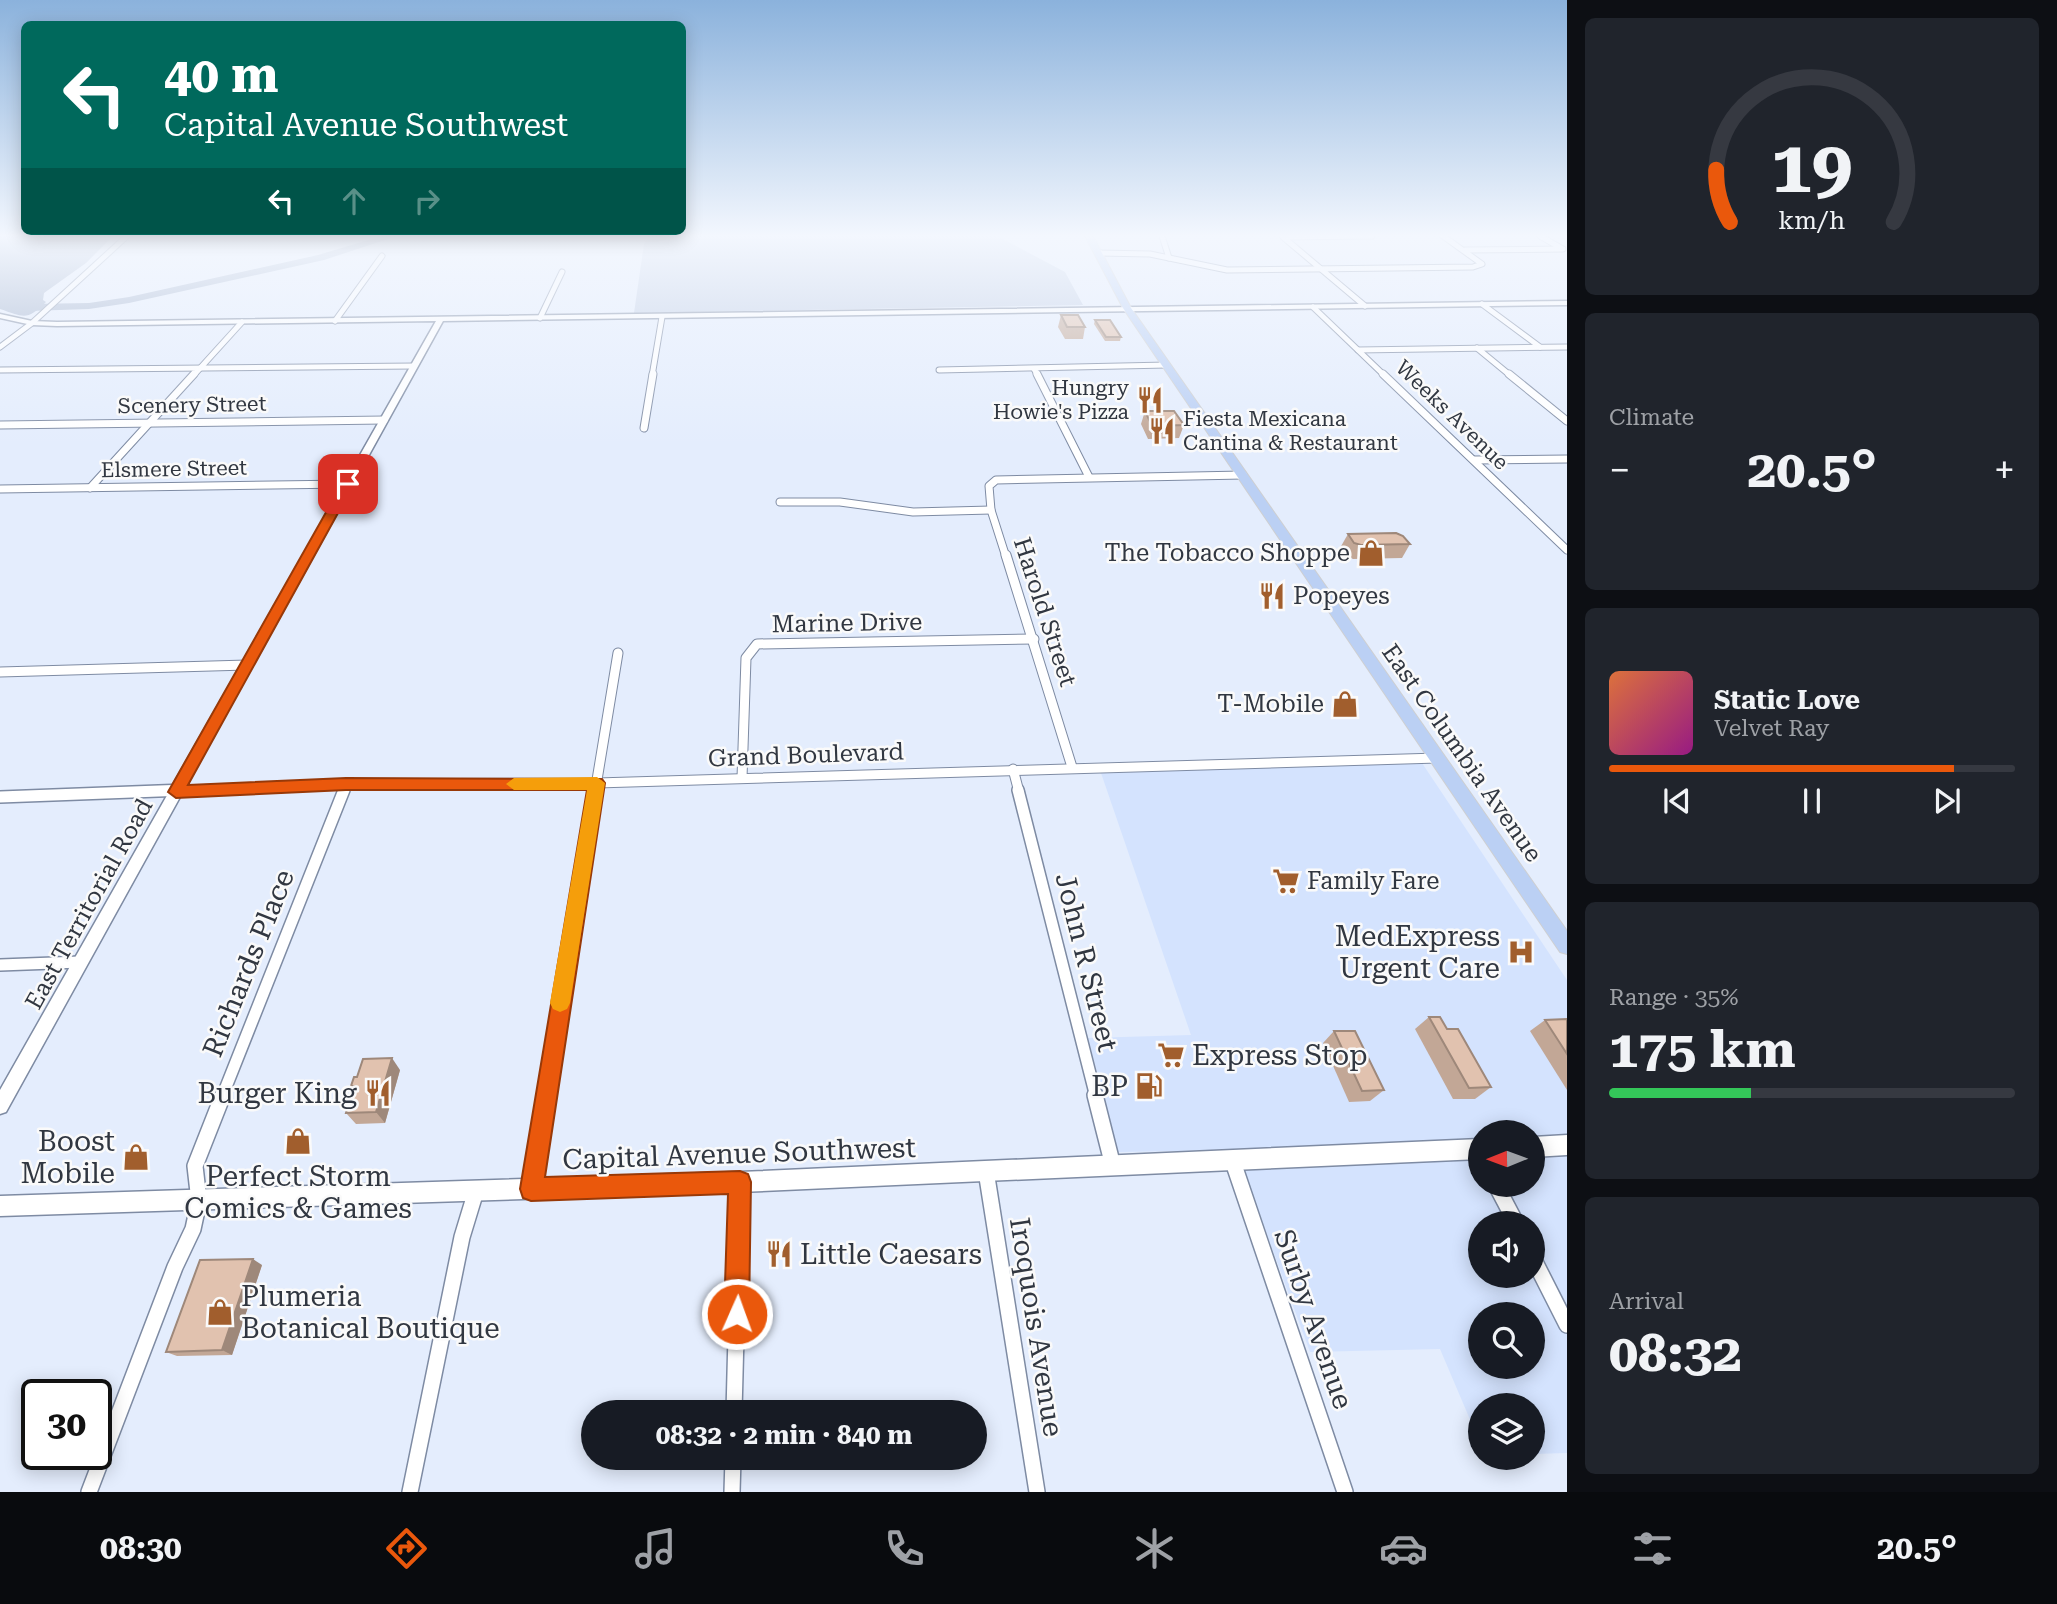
<!DOCTYPE html>
<html lang="en">
<head>
<meta charset="utf-8">
<style>
  :root { --surface:#171b24; --page:#20242c; --text:#f1f3f6; --muted:#9ea1a6; --line:#363941; --accent:#ea580c }
  body { margin:0; font-family:"Roboto Serif",serif; background:var(--page); color:var(--text); height:100vh; display:flex; flex-direction:column; font-size:26px; white-space:nowrap }
  * { box-sizing:border-box; margin:0 }
  p { font-size:23px; color:var(--muted) }
  .icon { flex:none; width:38px; height:38px; fill:none; stroke:currentColor; stroke-width:2; stroke-linecap:round; stroke-linejoin:round }
  .map { position:relative; flex:1; overflow:hidden }
  .details { display:flex; flex-direction:column; gap:18px; padding:18px; background:#0d0f14; width:490px }
  .details>* { flex:none }
  .hud { position:absolute; left:21px; top:21px; width:665px; height:214px; border-radius:10px; box-shadow:0 4px 18px #0003; background:#00695c; color:#fff; overflow:hidden }
  .needle { width:46px; rotate:269deg }
  .tools { position:absolute; left:1468px; top:1120px; display:grid; gap:14px }
  .tools a { display:grid; place-items:center; width:77px; height:77px; border-radius:50%; background:var(--surface); box-shadow:0 4px 18px #0003; font-size:35px }
  .speed { position:absolute; left:21px; top:1379px; display:flex; gap:14px; font-size:35px; font-weight:700; text-align:center }
  .speed>* { display:grid; place-content:center; width:91px; height:91px; border-radius:50%; background:var(--surface); box-shadow:0 4px 18px #0003; line-height:1 }
  .speed .limit { border:4px solid #111; border-radius:10px; background:#fff; color:#111 }
  .pin { position:absolute; display:grid; place-items:center; width:60px; height:60px; color:#fff; margin:-30px; border-radius:14px; box-shadow:0 4px 10px #0006 }
  .me { position:absolute; width:77px; margin:-38px; rotate:2deg; stroke-linejoin:round; filter:drop-shadow(0 0 5px #0008) }
  .turn { display:flex; align-items:center; gap:24px; height:147px; padding:0 28px; font-size:32px }
  .turn .icon { width:91px; height:91px; stroke-width:2.5 }
  .turn b { display:block; font-size:49px; line-height:60px }
  .lanes { display:flex; align-items:center; height:66px; padding:0 28px; background:#0003; justify-content:center; gap:35px; direction:ltr }
  .lanes .off { opacity:.35 }
  .big { font-size:52px; font-weight:700; line-height:1.1 }
  .details .widget { flex:1; display:flex; flex-direction:column; justify-content:center; gap:10px; min-width:0; padding:0 24px; border-radius:10px; background:var(--page) }
  .details .dial { align-items:center; gap:0 }
  .dial svg { height:182px; overflow:visible; fill:none; stroke:var(--line); stroke-width:7; stroke-linecap:round; text-anchor:middle }
  .dial text { fill:var(--text); stroke:none }
  .song { display:flex; align-items:center; gap:21px }
  .cover { width:84px; height:84px; border-radius:10px; background:linear-gradient(135deg,hsl(20 70% 55%),hsl(310 70% 35%)) }
  .played { height:7px; border-radius:4px; background:linear-gradient(90deg,var(--accent) 85%,var(--line) 85%) }
  .keys { display:flex; justify-content:space-around; direction:ltr }
  .heat { display:flex; justify-content:space-between; align-items:center; font-size:38px; direction:ltr }
  .charge { height:10px; border-radius:5px; background:linear-gradient(90deg,#34c759 35%,var(--line) 0) }
  .trip { position:absolute; left:581px; top:1400px; width:406px; height:70px; border-radius:35px; background:var(--surface); box-shadow:0 4px 18px #0003; font-weight:700; line-height:70px; text-align:center }
  .tab-bar { display:flex; height:112px; justify-content:space-around; align-items:center; background:#090b0e; color:var(--muted) }
  .tab-bar .icon { width:49px; height:49px }
  .tab-bar .active { color:var(--accent) }
  .tab-bar b { font-size:32px; color:var(--text) }
  main { display:flex; flex:1; min-height:0 }
  .map>svg:first-child { display:block }
</style>
</head>
<body>
<main>
<div class="map">
<svg width="1567" height="1492" viewBox="0 0 1567 1492">
  <rect width="100%" height="100%" fill="#e4edfd"/>
  <path fill="#d4e3fe" fill-rule="evenodd" d="M1422 763 1567 980V1453L1533 1454V1405H1480V1443L1440 1349 1310 1352 1236 1150 1118 1152 1088 1038 1191 1035 1101 773ZM1480 1132H1533V1185H1480ZM1480 1223H1533V1276H1480ZM1480 1314H1533V1367H1480Z"/>
  <path fill="#c0cde4" d="M649 236H997L1065 272 1083 305 634 313 644 244Z"/>
  <path fill="#9fafca" d="M0 236H112V237L86 263 44 293 43 300 46 302C27 321 24 317 0 309Z"/>
  <g fill="none" stroke-linecap="round" stroke-linejoin="round">
    <path fill="#9fafca" fill-rule="evenodd" d="M382 236H397L324 260 129 303 89 309 29 311 0 302V295L30 304 89 303 129 297 318 255Z"/>
    <defs>
      <g id="minor-far4">
        <path d="M1162 236 1169 258"/>
        <path d="M1540 236 1561 248"/>
        <path d="M1283 237 1365 306"/>
        <path d="M1284 237 1372 236"/>
        <path d="M1465 250 1563 249"/>
        <path d="M1099 253 1150 254 1227 270 1473 267 1482 264 1443 236"/>
        <path d="M1482 304 1540 347"/>
        <path d="M1313 307 1385 376"/>
        <path d="M540 318 562 272"/>
        <path d="M335 321 382 256"/>
        <path d="M0 347 32 323 127 236"/>
        <path d="M1477 348 1511 376"/>
        <path d="M1358 350 1567 347"/>
        <path d="M1034 369 1038 376"/>
        <path d="M0 370 414 366"/>
        <path d="M939 370 1167 365"/>
        <path d="M193 376 242 322"/>
        <path d="M652 376 662 317"/>
      </g>
      <g id="minor-far3">
        <path d="M1037 374 1089 477"/>
        <path d="M1383 374 1567 550"/>
        <path d="M1509 374 1567 421"/>
        <path d="M0 425 384 420"/>
        <path d="M644 428 653 374"/>
        <path d="M1474 460 1567 459"/>
        <path d="M90 488 194 374"/>
        <path d="M0 489 348 484"/>
        <path d="M780 502H840L913 512 991 510"/>
        <path d="M1006 557 991 510 989 486 996 480 1243 475"/>
      </g>
      <g id="minor-far2">
        <path d="M1006 555 1072 767"/>
        <path d="M0 672 247 665"/>
        <path d="M1013 769 1019 792"/>
        <path d="M742 778 746 658 757 644 1034 639"/>
        <path d="M138 792 346 784 597 783 1438 758"/>
        <path d="M343 792 346 784"/>
        <path d="M595 792 618 653"/>
      </g>
      <g id="minor-far1">
        <path d="M1018 790 1096 1097"/>
        <path d="M0 797 185 790"/>
        <path d="M0 965 80 962"/>
        <path d="M222 1097 344 790"/>
        <path d="M546 1097 596 790"/>
      </g>
      <g id="minor">
        <path d="M1095 1095 1113 1166"/>
        <path d="M1233 1162 1345 1492"/>
        <path d="M986 1171 1037 1492"/>
        <path d="M1496 1185 1516 1223"/>
        <path d="M531 1189 546 1095"/>
        <path d="M1533 1258 1567 1325"/>
        <path d="M734 1412 740 1182"/>
        <path d="M89 1492 175 1267 193 1229 199 1201 195 1166 223 1095"/>
        <path d="M410 1492 462 1237 476 1191"/>
        <path d="M732 1492 733 1458"/>
      </g>
      <path id="tertiary" d="M1567 301V305L443 321 6 1112 0 1114V1090L436 321 57 326 32 325 0 318V314L32 321 57 322Z"/>
      <g id="secondary">
        <path d="M1567 1135V1155L1533 1157V1137Z"/>
        <path d="M1480 1139V1159L740 1192 0 1216V1196L740 1172Z"/>
      </g>
      <path id="primary" d="M1085 236H1093L1131 308 1567 931V954L1560 952 1123 308Z"/>
    </defs>
    <use href="#minor-far4" stroke="#7e8ba3" stroke-width="7"/>
    <use href="#minor-far3" stroke="#7e8ba3" stroke-width="9"/>
    <use href="#minor-far2" stroke="#7e8ba3" stroke-width="11"/>
    <use href="#minor-far1" stroke="#7e8ba3" stroke-width="14"/>
    <use href="#minor" stroke="#7e8ba3" stroke-width="18"/>
    <use href="#tertiary" stroke="#7e8ba3" stroke-width="3"/>
    <use href="#secondary" stroke="#7e8ba3" stroke-width="3"/>
    <use href="#primary" stroke="#cecfd1" stroke-width="2"/>
    <use href="#minor-far4" stroke="#fff" stroke-width="5"/>
    <use href="#minor-far3" stroke="#fff" stroke-width="7"/>
    <use href="#minor-far2" stroke="#fff" stroke-width="9"/>
    <use href="#minor-far1" stroke="#fff" stroke-width="11"/>
    <use href="#minor" stroke="#fff" stroke-width="15"/>
    <use href="#tertiary" fill="#fff" fill-rule="evenodd"/>
    <use href="#secondary" fill="#fff" fill-rule="evenodd"/>
    <use href="#primary" fill="#bbd0f4" fill-rule="evenodd"/>
  </g>
  <g fill="#c2a796">
    <path d="M1061 315 1085 327 1083 339H1065L1058 327Z"/>
    <path d="M1095 320 1121 337 1120 341H1105L1094 324Z"/>
    <path d="M1145 411 1184 425 1179 438 1148 439 1141 424Z"/>
    <path d="M1348 534 1410 544 1402 558 1353 559 1347 556 1340 548Z"/>
    <path d="M1429 1017 1447 1029 1491 1087 1475 1099H1453L1415 1029Z"/>
    <path d="M1567 1019V1090L1530 1031 1545 1020Z"/>
    <path d="M1334 1031 1384 1090 1370 1101 1349 1102 1323 1043Z"/>
    <path d="M400 1070 385 1123 356 1124 346 1113 354 1089 351 1086Z"/>
    <path d="M262 1265 232 1355 177 1356 166 1352Z"/>
  </g>
  <g fill="#9e887a">
    <path d="M392 1058 400 1070 385 1123 376 1112Z"/>
    <path d="M253 1259 262 1265 232 1355 222 1350Z"/>
  </g>
  <g fill="#e1c2af" stroke="#9e887a" stroke-width="2">
    <path d="M1061 315H1078L1085 327H1067Z"/>
    <path d="M1095 320H1110L1121 337H1106Z"/>
    <path d="M1145 411H1174L1184 425 1152 426Z"/>
    <path d="M1396 533 1403 536 1410 544 1361 545 1354 543 1348 534Z"/>
    <path d="M1429 1017H1440L1447 1029H1458L1491 1087 1469 1088Z"/>
    <path d="M1567 1019V1054L1545 1020Z"/>
    <path d="M1334 1031H1355L1384 1090 1362 1091Z"/>
    <path d="M392 1058 376 1112 346 1113 354 1086H351L354 1077H357L363 1059Z"/>
    <path d="M253 1259 222 1350 166 1352 200 1260Z"/>
  </g>
  <linearGradient id="sky" x2="0" y2="1"><stop stop-color="#8bb2dc"/><stop offset="0.53" stop-color="#f3f7fe"/><stop offset="1" stop-color="#f3f7fe" stop-opacity="0"/></linearGradient>
  <rect width="1567" height="445" fill="url(#sky)"/>
  <path fill="#ea580c" stroke="#983908" stroke-width="2" d="M348 481 354 484 188 785 346 778 602 779 605 783 545 1177 740 1171 748 1174 751 1182 749 1314 746 1323 737 1327 728 1323 724 1314 728 1194 531 1201 523 1198 520 1189 587 790H346L176 798 168 792 342 484Z"/>
  <path fill="#f59e0b" d="M597 777 605 783 570 1003 567 1009 560 1012 553 1009 550 1003 587 790H514L506 784 514 778Z"/>
  <defs>
    <symbol id="restaurant-bare" viewBox="-9 -9 18 18"><path d="M-5-6h1v4h1v-4h1v4h1v-4h1v5L-1.5 .5V6h-2V.5L-5-1ZM5-6V6H3V1.5H1.5Q1.5-4 5-6Z" fill="#a15e2d" stroke="#fafafa" stroke-width="2.5" paint-order="stroke"/></symbol>
    <symbol id="shop-bare" viewBox="-9 -9 18 18"><path d="M-5-2.5h2.3a2.7 3.5 0 0 1 5.4 0H5L5.5 6h-11ZM-1.5-2.5h3a1.5 2.3 0 0 0-3 0Z" fill="#a15e2d" stroke="#fafafa" stroke-width="2.5" paint-order="stroke"/></symbol>
    <symbol id="supermarket-bare" viewBox="-9 -9 18 18"><path d="M-6-5.5h2.5l.6 2H6L4.5 2H-2.5L-4.4-4H-6ZM-1.5 3.2a1.3 1.3 0 1 0 .1 0ZM3 3.2a1.3 1.3 0 1 0 .1 0Z" fill="#a15e2d" stroke="#fafafa" stroke-width="2.5" paint-order="stroke"/></symbol>
    <symbol id="hospital-bare" viewBox="-9 -9 18 18"><path d="M-5-5h3v3.5h4V-5h3V5h-3V1.5h-4V5h-3Z" fill="#a15e2d" stroke="#fafafa" stroke-width="2.5" paint-order="stroke"/></symbol>
    <symbol id="fuel-bare" viewBox="-9 -9 18 18"><path d="M-5.5-6h7V0h2V4h1.3V-2.5L3-4.5l.8-.8L6-3V5H2.5V1h-1V6h-7ZM-4.2-4.7v3.2H.2V-4.7Z" fill="#a15e2d" stroke="#fafafa" stroke-width="2.5" paint-order="stroke"/></symbol>
  </defs>
  <g fill-rule="evenodd">
    <use href="#restaurant-bare" x="1131" y="381" width="38" height="38"/>
    <use href="#restaurant-bare" x="1143" y="412" width="38" height="38"/>
    <use href="#shop-bare" x="1352" y="534" width="38" height="38"/>
    <use href="#restaurant-bare" x="1253" y="577" width="38" height="38"/>
    <use href="#shop-bare" x="1326" y="685" width="38" height="38"/>
    <use href="#supermarket-bare" x="1267" y="862" width="38" height="38"/>
    <use href="#hospital-bare" x="1502" y="933" width="38" height="38"/>
    <use href="#supermarket-bare" x="1152" y="1036" width="38" height="38"/>
    <use href="#fuel-bare" x="1130" y="1067" width="38" height="38"/>
    <use href="#restaurant-bare" x="359" y="1074" width="38" height="38"/>
    <use href="#shop-bare" x="279" y="1122" width="38" height="38"/>
    <use href="#shop-bare" x="117" y="1138" width="38" height="38"/>
    <use href="#restaurant-bare" x="760" y="1235" width="38" height="38"/>
    <use href="#shop-bare" x="201" y="1293" width="38" height="38"/>
  </g>
  <g text-anchor="middle" stroke-width="5" stroke-linejoin="round" paint-order="stroke">
    <g font-size="21" fill="#313741" stroke="#fafafa" text-anchor="end">
      <text x="1129" y="395">Hungry<tspan x="1129" dy="24">Howie's Pizza</tspan></text>
      <text x="1183" y="426" text-anchor="start">Fiesta Mexicana<tspan x="1183" dy="24">Cantina &amp; Restaurant</tspan></text>
    </g>
    <g font-size="21" fill="#313741" stroke="#fafafa">
      <text transform="translate(192 405) rotate(-1)" y="7">Scenery Street</text>
      <text transform="translate(1452 415) rotate(44)" y="7">Weeks Avenue</text>
      <text transform="translate(174 469) rotate(-1)" y="7">Elsmere Street</text>
    </g>
    <g font-size="24" fill="#313741" stroke="#fafafa" text-anchor="end">
      <text x="1350" y="561">The Tobacco Shoppe</text>
      <text x="1293" y="604" text-anchor="start">Popeyes</text>
      <text x="1324" y="712">T-Mobile</text>
      <text x="1307" y="889" text-anchor="start">Family Fare</text>
    </g>
    <g font-size="24" fill="#313741" stroke="#fafafa">
      <text transform="translate(1045 612) rotate(72)" y="8">Harold Street</text>
      <text transform="translate(847 623) rotate(-1)" y="8">Marine Drive</text>
      <text transform="translate(1462 753) rotate(55)" y="8">East Columbia Avenue</text>
      <text transform="translate(806 755) rotate(-2)" y="8">Grand Boulevard</text>
      <text transform="translate(89 904) rotate(-61)" y="8">East Territorial Road</text>
    </g>
    <g font-size="28" fill="#313741" stroke="#fafafa" text-anchor="end">
      <text x="1500" y="946">MedExpress<tspan x="1500" dy="32">Urgent Care</tspan></text>
      <text x="1192" y="1065" text-anchor="start">Express Stop</text>
      <text x="1128" y="1096">BP</text>
      <text x="357" y="1103">Burger King</text>
      <text x="115" y="1151">Boost<tspan x="115" dy="32">Mobile</tspan></text>
      <text x="298" y="1186" text-anchor="middle">Perfect Storm<tspan x="298" dy="32">Comics &amp; Games</tspan></text>
      <text x="800" y="1264" text-anchor="start">Little Caesars</text>
      <text x="241" y="1306" text-anchor="start">Plumeria<tspan x="241" dy="32">Botanical Boutique</tspan></text>
    </g>
    <g font-size="28" fill="#313741" stroke="#fafafa">
      <text transform="translate(1087 962) rotate(76)" y="10">John R Street</text>
      <text transform="translate(248 963) rotate(-68)" y="10">Richards Place</text>
      <text transform="translate(739 1153) rotate(-2)" y="10">Capital Avenue Southwest</text>
      <text transform="translate(1314 1319) rotate(71)" y="10">Surby Avenue</text>
      <text transform="translate(1037 1327) rotate(81)" y="10">Iroquois Avenue</text>
    </g>
  </g>
</svg>
<div class="tools">
<a><svg class="needle" viewBox="-14 -14 28 28"><path d="M0-13l5 13h-10z" fill="#e53935"/><path d="M0 13l5-13h-10z" fill="#9ea1a6"/></svg></a>
<a><svg class="icon" aria-label="sound" viewBox="0 0 24 24"><path d="M4 9h4l5-4v14l-5-4H4zM17 9q2 3 0 6"/></svg></a>
<a><svg class="icon" aria-label="search" viewBox="0 0 24 24"><circle cx="10" cy="10" r="6"/><path d="M15 15l6 6"/></svg></a>
<a><svg class="icon" aria-label="layers" viewBox="0 0 24 24"><path d="M12 4l9 5-9 5-9-5zM3 14l9 5 9-5"/></svg></a>
</div>
<div class="speed"><div class="limit">30</div></div>
<div class="pin" style="left:348px;top:484px;background:#d93025"><svg class="icon" aria-label="arrive" viewBox="0 0 24 24"><path d="M6 21V4h12l-3 4 3 4H6"/></svg></div>
<svg class="me" style="left:737px;top:1314px" viewBox="-20 -20 40 40"><circle r="17" fill="#ea580c" stroke="#fff" stroke-width="3"/><path d="M0-11L8 9 0 5-8 9z" fill="#fff"/></svg>
<div class="trip">08:32 · 2 min · 840 m</div>
<div class="hud">
<div class="turn"><svg class="icon" aria-label="left" viewBox="0 0 24 24"><path d="M17 20v-9H6M10 6l-5 5 5 5"/></svg><div><b>40 m</b>Capital Avenue Southwest</div></div>
<div class="lanes"><svg class="icon" aria-label="left" viewBox="0 0 24 24"><path d="M17 20v-9H6M10 6l-5 5 5 5"/></svg><svg class="icon off" aria-label="ahead" viewBox="0 0 24 24"><path d="M12 20V5M6 11l6-6 6 6"/></svg><svg class="icon off" aria-label="right" viewBox="0 0 24 24"><path d="M7 20v-9h11M14 6l5 5-5 5"/></svg></div>
</div>
</div>
<section class="details">
<div class="widget dial"><svg viewBox="0 0 100 80">
<path d="M14 69A42 42 0 1 1 86 69"/>
<path d="M14 69A42 42 0 0 1 8 46" stroke="#ea580c"/>
<text x="50" y="56" font-size="32" font-weight="700">19</text>
<text x="50" y="72" font-size="11">km/h</text>
</svg></div>
<div class="widget"><p>Climate</p>
<div class="heat"><a>−</a><b class="big">20.5°</b><a>+</a></div>
</div>
<div class="widget">
<div class="song"><i class="cover"></i><div><b>Static Love</b><p>Velvet Ray</p></div></div>
<div class="played"></div>
<div class="keys"><svg class="icon" aria-label="previous" viewBox="0 0 24 24"><path d="M18 5L8 12l10 7zM5 5v14"/></svg><svg class="icon" aria-label="pause" viewBox="0 0 24 24"><path d="M8 5v14M16 5v14"/></svg><svg class="icon" aria-label="next" viewBox="0 0 24 24"><path d="M6 5l10 7-10 7zM19 5v14"/></svg></div>
</div>
<div class="widget"><p>Range · 35%</p><b class="big">175 km</b><div class="charge"></div></div>
<div class="widget"><p>Arrival</p><b class="big">08:32</b></div>
</section>
</main>
<nav class="tab-bar">
<b>08:30</b>
<svg class="icon active" aria-label="directions" viewBox="0 0 24 24"><path d="M12 3l9 9-9 9-9-9zM9 14v-3h6M13 9l2 2-2 2"/></svg>
<svg class="icon" aria-label="music" viewBox="0 0 24 24"><path d="M9 18V5l10-2v13"/><circle cx="6" cy="18" r="3"/><circle cx="16" cy="16" r="3"/></svg>
<svg class="icon" aria-label="phone" viewBox="0 0 24 24"><path d="M5 4h4l2 5-3 2q2 4 5 5l2-3 5 2v4C11 20 4 13 5 4z"/></svg>
<svg class="icon" aria-label="climate" viewBox="0 0 24 24"><path d="M12 3v18M4 7l16 10M4 17L20 7"/></svg>
<svg class="icon" aria-label="car" viewBox="0 0 24 24"><path d="M5 17H2v-5l4-1 3-4h7l3 4 3 1v5h-3M9 17h6M6 11h13"/><circle cx="7" cy="17" r="2"/><circle cx="17" cy="17" r="2"/></svg>
<svg class="icon" aria-label="filters" viewBox="0 0 24 24"><path d="M4 7h16M4 17h16"/><circle cx="9" cy="7" r="2"/><circle cx="15" cy="17" r="2"/></svg>
<b>20.5°</b>
</nav>
</body>
</html>
